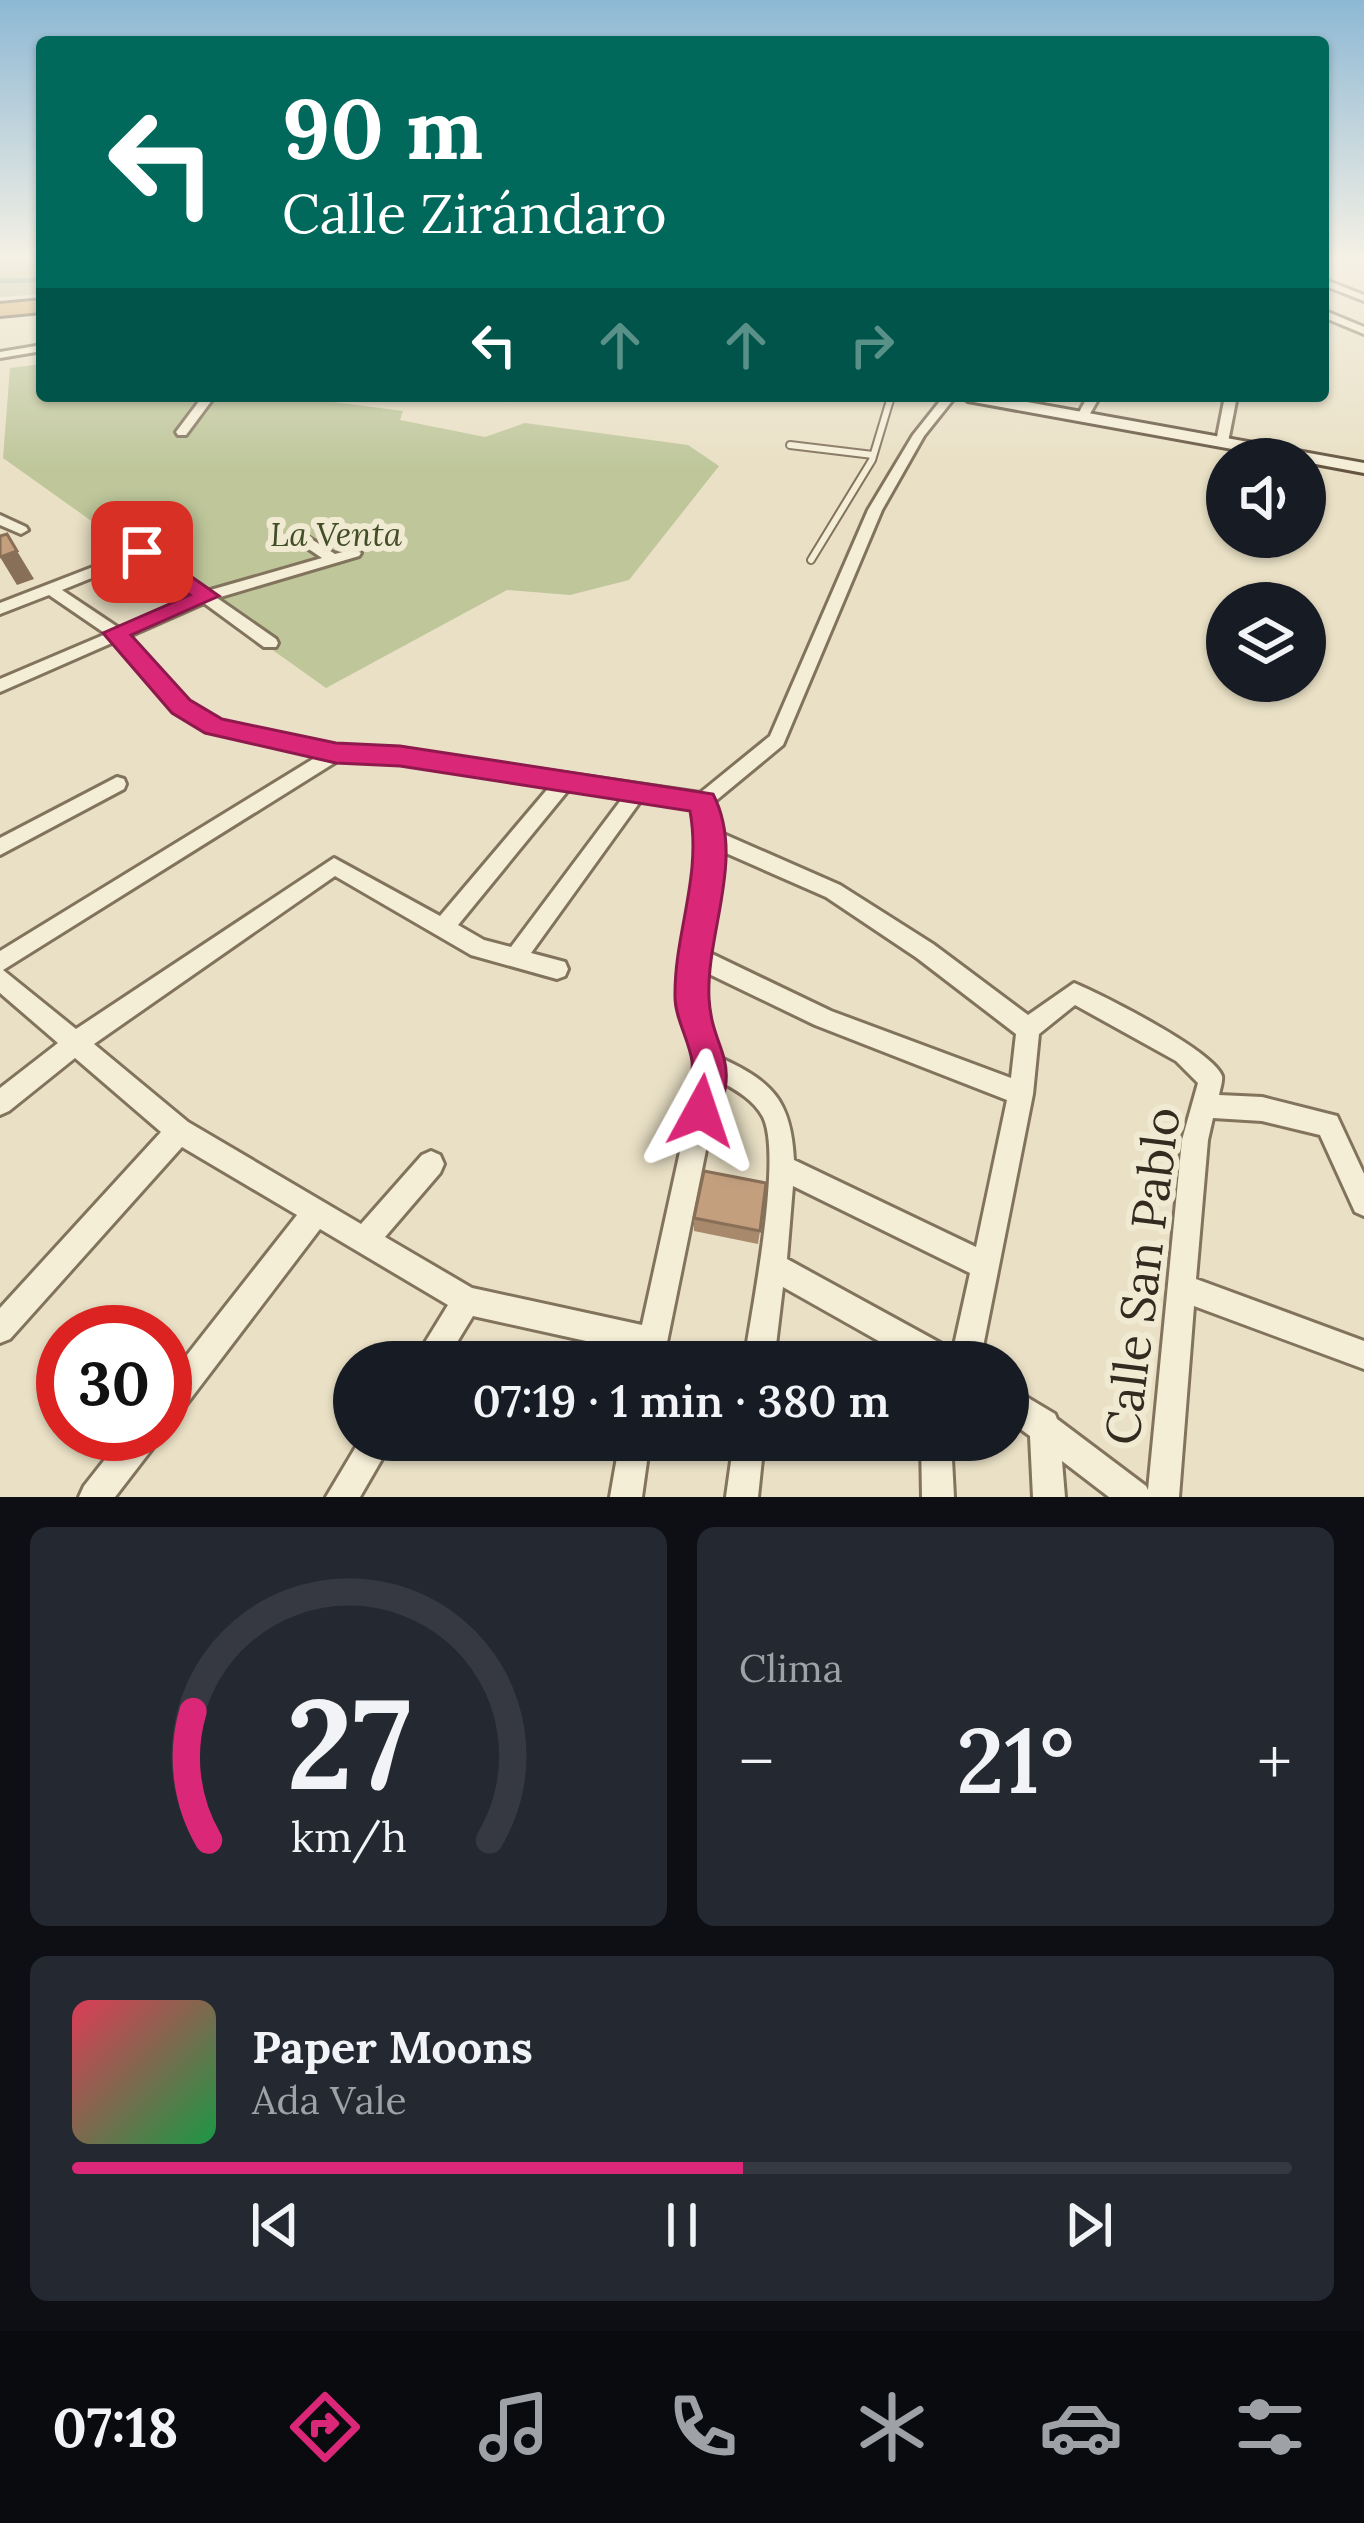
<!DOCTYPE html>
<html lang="es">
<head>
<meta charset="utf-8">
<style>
  :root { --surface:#171b24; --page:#242831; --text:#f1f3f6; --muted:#9ea1a6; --line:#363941; --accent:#db2777 }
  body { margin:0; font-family:Lora,serif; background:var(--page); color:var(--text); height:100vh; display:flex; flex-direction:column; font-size:45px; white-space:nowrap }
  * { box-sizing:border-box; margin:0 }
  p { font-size:39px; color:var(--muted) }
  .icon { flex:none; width:66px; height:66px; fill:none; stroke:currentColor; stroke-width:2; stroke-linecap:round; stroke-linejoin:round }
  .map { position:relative; height:1497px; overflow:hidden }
  .drawer { display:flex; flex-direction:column; gap:30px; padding:30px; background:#0d0f14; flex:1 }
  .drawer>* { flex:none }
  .banner { position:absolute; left:36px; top:36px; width:1293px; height:366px; border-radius:12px; box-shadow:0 3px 9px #0004; background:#00695c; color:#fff; overflow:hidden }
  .tools { position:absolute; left:1206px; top:438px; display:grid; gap:24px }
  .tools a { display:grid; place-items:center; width:120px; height:120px; border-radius:50%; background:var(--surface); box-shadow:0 3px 9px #0004; font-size:60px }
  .speed { position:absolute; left:36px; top:1305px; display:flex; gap:24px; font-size:60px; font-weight:700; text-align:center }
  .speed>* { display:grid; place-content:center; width:156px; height:156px; border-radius:50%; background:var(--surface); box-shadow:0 3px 9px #0004; line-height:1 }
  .speed .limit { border:18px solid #d22; background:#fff; color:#111 }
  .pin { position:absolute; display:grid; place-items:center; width:102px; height:102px; color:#fff; margin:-51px; border-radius:24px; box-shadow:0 6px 18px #0006 }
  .me { position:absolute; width:132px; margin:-66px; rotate:5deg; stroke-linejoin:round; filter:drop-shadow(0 0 9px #0008) }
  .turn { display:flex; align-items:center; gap:42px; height:252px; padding:0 48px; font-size:54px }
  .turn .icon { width:156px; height:156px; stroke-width:2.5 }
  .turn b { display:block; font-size:84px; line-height:102px }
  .lanes { display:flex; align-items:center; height:114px; padding:0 48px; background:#0003; justify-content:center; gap:60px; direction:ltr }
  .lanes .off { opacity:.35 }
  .big { font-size:90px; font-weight:600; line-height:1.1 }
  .drawer .card { flex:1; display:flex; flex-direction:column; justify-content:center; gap:18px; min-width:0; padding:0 42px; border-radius:18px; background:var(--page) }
  .drawer .dial { align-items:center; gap:0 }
  .dial svg { height:312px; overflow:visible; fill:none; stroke:var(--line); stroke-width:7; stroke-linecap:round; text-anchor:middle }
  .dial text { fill:var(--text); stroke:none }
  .song { display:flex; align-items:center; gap:36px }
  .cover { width:144px; height:144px; border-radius:18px; background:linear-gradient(135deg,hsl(350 70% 55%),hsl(140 70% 35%)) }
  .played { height:12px; border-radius:6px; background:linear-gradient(90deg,var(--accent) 55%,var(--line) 55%) }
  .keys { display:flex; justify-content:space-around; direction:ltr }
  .heat { display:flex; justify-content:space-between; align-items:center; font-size:66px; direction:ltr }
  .drawer .tiles { flex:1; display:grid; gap:30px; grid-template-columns:1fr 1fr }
  .card:last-child { grid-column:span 2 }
  .trip { position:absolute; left:333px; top:1341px; width:696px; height:120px; border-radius:60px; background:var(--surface); box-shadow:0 3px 9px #0004; font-weight:600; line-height:120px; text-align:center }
  .tabs { display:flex; height:192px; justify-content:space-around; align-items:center; background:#090b0e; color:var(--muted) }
  .tabs .icon { width:84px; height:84px }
  .tabs .on { color:var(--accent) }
  .tabs b { font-size:54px; color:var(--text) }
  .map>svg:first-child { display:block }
</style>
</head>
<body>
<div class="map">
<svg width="1364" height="1497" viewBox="0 0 1364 1497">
  <rect width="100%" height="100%" fill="#e9e0c5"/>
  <path fill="#bec69a" d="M42 364V396H320L318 400 403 411 400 420 485 437 525 423 688 445 719 466 629 580 570 595 507 590 326 688 3 458 10 368Z"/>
  <path fill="#b5bc98" d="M0 259H42V294L0 297Z"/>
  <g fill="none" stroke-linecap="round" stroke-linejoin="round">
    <path stroke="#6e8a84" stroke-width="4.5" d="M0 281 42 280"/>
    <defs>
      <path id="lane-far1" d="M890 403 891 396"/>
      <g id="lane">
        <path d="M790 445 873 455"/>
        <path d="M1246 459 1247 447"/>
        <path d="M811 560 872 460 890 400"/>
      </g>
      <g id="street">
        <path d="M1323 279 1364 295V301L1323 285Z"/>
        <path d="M1323 310 1364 327V334L1323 317Z"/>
        <path d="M42 345V351L0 358V352Z"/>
        <path d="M203 396H215L186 435H178L176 432Z"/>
        <path d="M944 396H956L924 436 882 510 783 745 713 803 719 832 840 885 933 944 1028 1015 1074 983C1101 994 1214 1051 1222 1076 1223 1081 1220 1089 1219 1095L1262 1097 1337 1116 1364 1174V1216L1355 1212 1320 1135 1262 1121 1213 1118 1208 1140 1196 1279 1364 1341V1369L1194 1306 1179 1497H1109L1062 1461 1065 1497H1033L1030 1436 1008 1420V1386L1055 1414 1057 1419 1146 1486 1148 1490 1182 1140 1198 1083 1176 1061 1075 1005 1039 1034 1033 1094 980 1362H916L783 1287 774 1362H744C751 1313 783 1156 763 1117 754 1100 736 1090 720 1081L663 1362H633L636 1352 473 1316 445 1362H413L448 1305 320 1229 176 1418 165 1422V1383L297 1215 182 1147 10 1339 0 1343V1308L161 1132 75 1058 9 1111 0 1115V1088L58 1043 0 993V951L318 756 208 731 175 711 114 642 0 692V679L106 634 49 595 0 614V603L142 548 207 591 322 558 288 535 295 531 300 532 335 554 354 549 361 553 359 556 217 598 276 639 278 643 276 647H264L204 603 127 637 187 703 219 722 336 746 400 749 700 793 770 736 868 510 913 435ZM141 558 194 596 119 628 62 590ZM339 760 400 763 551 785 440 916 334 858 76 1029 3 970ZM570 788 624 796 511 947 484 940 458 925ZM642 799 695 807 700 837 697 899 681 999 699 1065 642 1325 472 1288 385 1237 440 1173 444 1164 440 1155 431 1151 422 1155 361 1224 188 1122 94 1044 335 876 471 955 557 979 565 976 568 969 565 962 531 953ZM719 850 826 897 917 958 1016 1034 1011 1078 831 1011 710 953 717 899ZM707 973 815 1025 1007 1100 976 1247 794 1160C791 1101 773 1082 721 1058L703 999ZM793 1186 970 1273 953 1350 787 1259Z"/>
        <path d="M1088 396H1100L1087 419H1079L1077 416Z"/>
        <path d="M1225 396H1237L1228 442 1222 446 1216 442Z"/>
        <path d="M0 515 26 527 28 530 21 534 0 525Z"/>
        <path d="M117 777 124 779 126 784 124 789 0 855V838Z"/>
        <path d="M125 1434H159L155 1445 115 1497H79L84 1486Z"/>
        <path d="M360 1440H393L360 1497H326Z"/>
        <path d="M620 1440H650L642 1497H610Z"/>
        <path d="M734 1440H764L758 1497H726Z"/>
        <path d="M921 1440H951L954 1497H922Z"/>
      </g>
      <path id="secondary" d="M960 396H994L1364 463V473L1305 462V459H1287L968 401Z"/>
      <path id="highway" d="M42 300V312L0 316V304Z"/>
    </defs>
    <use href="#lane-far1" stroke="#82735d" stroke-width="8"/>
    <use href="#lane" stroke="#82735d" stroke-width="10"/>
    <use href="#street" stroke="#82735d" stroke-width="6"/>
    <use href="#secondary" stroke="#645440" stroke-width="6"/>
    <use href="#highway" stroke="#504130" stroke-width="6"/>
    <use href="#lane-far1" stroke="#f5eed7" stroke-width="4.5"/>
    <use href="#lane" stroke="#f5eed7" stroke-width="6"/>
    <use href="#street" fill="#f5eed7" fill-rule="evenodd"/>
    <use href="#secondary" fill="#f5eed7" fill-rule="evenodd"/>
    <use href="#highway" fill="#d0a45e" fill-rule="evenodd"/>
  </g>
  <path fill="#a8896c" d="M694 1218 760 1231 758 1244 694 1231Z"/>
  <path fill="#886f58" d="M17 551 34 579 17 585 0 557Z"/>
  <g fill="#c39f7e" stroke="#886f58" stroke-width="3">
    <path d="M7 534 17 551 0 557V536Z"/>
    <path d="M704 1171 766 1183 760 1231 694 1218Z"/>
  </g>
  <linearGradient id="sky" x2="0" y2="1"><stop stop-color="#8db8d4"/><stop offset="0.55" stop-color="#f5f1e5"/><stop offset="1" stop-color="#f5f1e5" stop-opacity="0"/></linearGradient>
  <rect width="1364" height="469" fill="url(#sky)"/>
  <path fill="#db2777" stroke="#8e194d" stroke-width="3" d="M134 547H149L219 596 131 635 190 700 222 719 336 743 400 746 713 794C746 858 706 931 709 998 712 1053 743 1057 714 1124L701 1129 688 1124C678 1102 695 1083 692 1061 689 1040 675 1018 675 997 674 933 702 878 690 811L400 766 336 763 205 733 172 713 103 633 190 595 134 556Z"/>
  <g text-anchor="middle" stroke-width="12" stroke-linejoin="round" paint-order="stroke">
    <g font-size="33" font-style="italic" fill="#424e28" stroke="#f1ead3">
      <text x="336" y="546">La Venta</text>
    </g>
    <g font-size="48" fill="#342a1f" stroke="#f1ead3">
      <text transform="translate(1142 1276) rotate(-83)" y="17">Calle San Pablo</text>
    </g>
  </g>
</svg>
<div class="tools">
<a><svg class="icon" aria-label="sound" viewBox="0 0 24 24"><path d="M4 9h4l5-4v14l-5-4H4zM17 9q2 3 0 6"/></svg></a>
<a><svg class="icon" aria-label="layers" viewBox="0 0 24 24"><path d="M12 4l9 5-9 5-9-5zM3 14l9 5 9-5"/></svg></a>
</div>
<div class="speed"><div class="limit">30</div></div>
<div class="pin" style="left:142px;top:552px;background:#d93025"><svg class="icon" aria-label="arrive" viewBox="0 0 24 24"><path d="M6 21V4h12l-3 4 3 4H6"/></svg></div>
<svg class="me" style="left:701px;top:1111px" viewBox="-20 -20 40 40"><path d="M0-17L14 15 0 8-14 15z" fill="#db2777" stroke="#fff" stroke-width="4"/></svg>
<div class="trip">07:19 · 1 min · 380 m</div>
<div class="banner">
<div class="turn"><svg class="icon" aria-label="left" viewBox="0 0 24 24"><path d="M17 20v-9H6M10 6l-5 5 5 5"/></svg><div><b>90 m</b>Calle Zirándaro</div></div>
<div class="lanes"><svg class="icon" aria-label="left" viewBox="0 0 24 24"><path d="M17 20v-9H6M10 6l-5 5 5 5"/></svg><svg class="icon off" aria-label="ahead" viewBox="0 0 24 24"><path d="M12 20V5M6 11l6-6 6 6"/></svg><svg class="icon off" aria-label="ahead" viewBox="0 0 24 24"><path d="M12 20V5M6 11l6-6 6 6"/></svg><svg class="icon off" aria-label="right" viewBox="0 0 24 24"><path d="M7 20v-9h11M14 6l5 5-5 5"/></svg></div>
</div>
</div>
<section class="drawer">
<div class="tiles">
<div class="card dial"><svg viewBox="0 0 100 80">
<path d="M14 69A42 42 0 1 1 86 69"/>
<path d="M14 69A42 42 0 0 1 10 36" stroke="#db2777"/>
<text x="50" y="56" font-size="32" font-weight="700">27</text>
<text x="50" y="72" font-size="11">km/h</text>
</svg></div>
<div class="card"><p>Clima</p>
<div class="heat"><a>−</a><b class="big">21°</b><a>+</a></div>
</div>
<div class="card">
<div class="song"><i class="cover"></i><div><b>Paper Moons</b><p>Ada Vale</p></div></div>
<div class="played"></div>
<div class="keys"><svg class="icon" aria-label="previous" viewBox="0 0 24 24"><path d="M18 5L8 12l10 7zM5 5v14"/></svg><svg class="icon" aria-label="pause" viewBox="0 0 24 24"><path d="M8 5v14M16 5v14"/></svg><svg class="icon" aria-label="next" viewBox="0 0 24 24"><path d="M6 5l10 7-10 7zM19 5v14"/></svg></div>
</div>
</div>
</section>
<nav class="tabs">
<b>07:18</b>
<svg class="icon on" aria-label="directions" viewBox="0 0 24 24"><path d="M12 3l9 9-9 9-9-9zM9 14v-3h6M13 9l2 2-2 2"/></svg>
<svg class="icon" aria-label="music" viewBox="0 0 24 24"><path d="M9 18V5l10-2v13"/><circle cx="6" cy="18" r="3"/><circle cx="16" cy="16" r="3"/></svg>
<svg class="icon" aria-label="phone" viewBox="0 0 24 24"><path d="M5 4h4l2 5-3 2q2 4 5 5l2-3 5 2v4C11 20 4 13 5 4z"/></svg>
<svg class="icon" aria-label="climate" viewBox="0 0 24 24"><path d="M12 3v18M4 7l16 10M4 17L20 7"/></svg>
<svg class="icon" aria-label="car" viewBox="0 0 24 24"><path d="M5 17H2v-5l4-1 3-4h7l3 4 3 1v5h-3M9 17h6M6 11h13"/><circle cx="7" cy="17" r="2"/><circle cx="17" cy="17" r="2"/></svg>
<svg class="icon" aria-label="filters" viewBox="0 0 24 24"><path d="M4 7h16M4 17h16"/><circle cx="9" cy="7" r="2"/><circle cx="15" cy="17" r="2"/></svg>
</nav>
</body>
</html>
